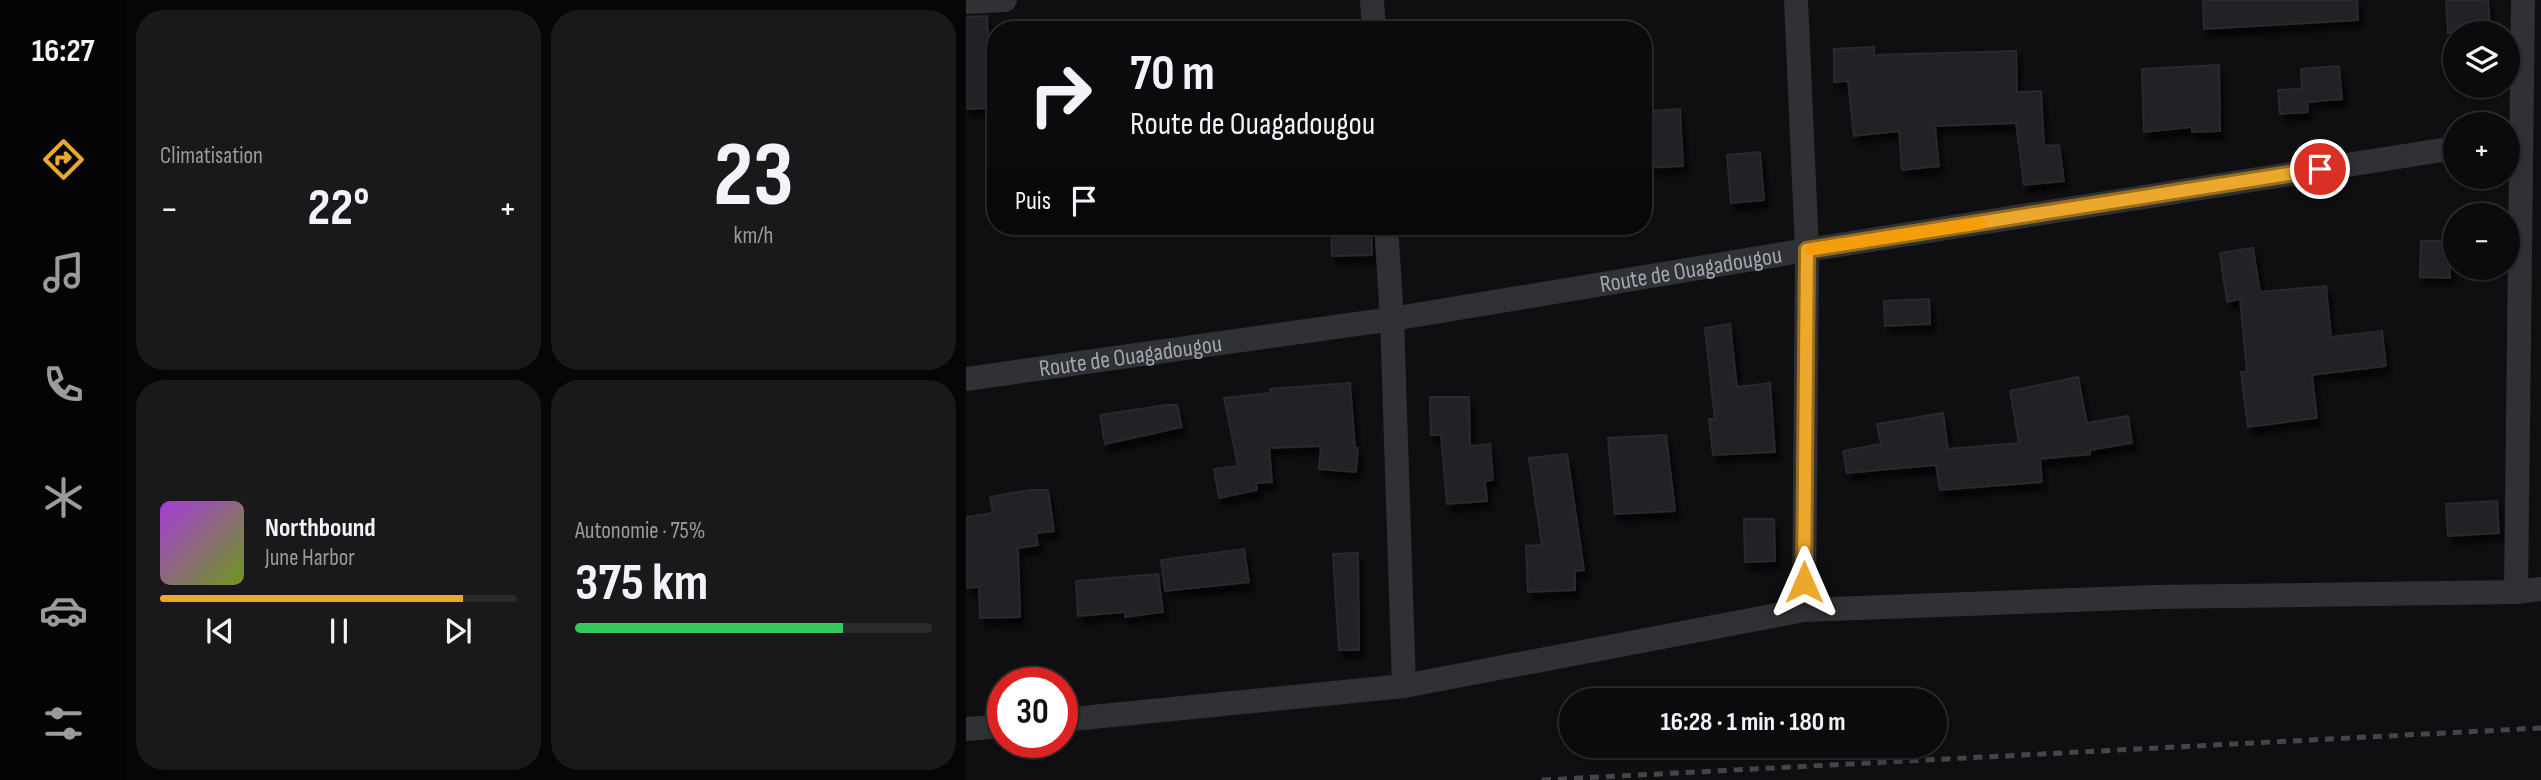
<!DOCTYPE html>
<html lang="fr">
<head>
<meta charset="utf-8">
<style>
  :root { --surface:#0b0b0d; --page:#19191b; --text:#f1f3f6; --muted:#9a9b9d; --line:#2b2b2e; --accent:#eca82c }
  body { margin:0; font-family:"Sofia Sans Condensed",sans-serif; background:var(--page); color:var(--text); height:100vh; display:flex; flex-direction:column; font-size:26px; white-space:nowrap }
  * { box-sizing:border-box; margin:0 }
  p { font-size:23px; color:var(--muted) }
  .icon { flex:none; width:38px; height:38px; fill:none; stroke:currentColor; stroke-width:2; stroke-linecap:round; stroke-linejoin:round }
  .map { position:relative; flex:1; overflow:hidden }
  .drawer { display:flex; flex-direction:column; gap:10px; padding:10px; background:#060607; width:840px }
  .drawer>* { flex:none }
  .hud { position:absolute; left:21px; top:21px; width:665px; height:214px; border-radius:28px; box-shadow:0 2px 5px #0004,0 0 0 2px var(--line); background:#0b0b0d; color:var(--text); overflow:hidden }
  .tools { position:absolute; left:1477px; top:21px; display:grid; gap:14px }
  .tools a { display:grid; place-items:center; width:77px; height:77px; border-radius:50%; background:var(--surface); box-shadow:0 2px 5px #0004,0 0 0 2px var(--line); font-size:35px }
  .speed { position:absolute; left:21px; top:667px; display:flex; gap:14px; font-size:35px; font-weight:700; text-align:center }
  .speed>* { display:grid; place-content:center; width:91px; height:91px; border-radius:50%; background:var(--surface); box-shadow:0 2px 5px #0004,0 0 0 2px var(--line); line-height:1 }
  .speed .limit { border:10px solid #d22; background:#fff; color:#111 }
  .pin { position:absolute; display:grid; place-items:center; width:60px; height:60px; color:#fff; margin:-30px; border:4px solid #fff; border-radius:50%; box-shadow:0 2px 7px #0007 }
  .me { position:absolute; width:77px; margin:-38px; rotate:0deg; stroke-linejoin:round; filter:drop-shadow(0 0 5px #0008) }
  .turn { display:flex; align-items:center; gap:24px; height:147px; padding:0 28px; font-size:32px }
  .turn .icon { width:91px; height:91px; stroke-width:2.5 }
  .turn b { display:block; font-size:49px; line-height:60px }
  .then { display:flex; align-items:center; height:66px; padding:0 28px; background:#0003; gap:14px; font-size:26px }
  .big { font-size:52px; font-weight:700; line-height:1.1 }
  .drawer .tile { flex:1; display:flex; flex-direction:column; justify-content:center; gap:10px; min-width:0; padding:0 24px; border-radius:28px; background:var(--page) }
  .drawer .dial { align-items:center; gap:0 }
  .dial b { font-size:91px; line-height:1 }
  .song { display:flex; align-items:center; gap:21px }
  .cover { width:84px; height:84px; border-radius:10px; background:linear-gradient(135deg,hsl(280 70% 55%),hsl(80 70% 35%)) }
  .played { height:7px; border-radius:4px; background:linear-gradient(90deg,var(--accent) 85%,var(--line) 85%) }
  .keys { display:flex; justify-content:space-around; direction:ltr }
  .heat { display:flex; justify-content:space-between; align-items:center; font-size:38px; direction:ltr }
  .charge { height:10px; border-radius:5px; background:linear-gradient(90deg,#34c759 75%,var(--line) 0) }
  .drawer .tiles { flex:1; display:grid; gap:10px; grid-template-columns:repeat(2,1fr) }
  .trip { position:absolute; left:593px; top:688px; width:388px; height:70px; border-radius:35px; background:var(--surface); box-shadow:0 2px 5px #0004,0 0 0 2px var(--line); font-weight:700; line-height:70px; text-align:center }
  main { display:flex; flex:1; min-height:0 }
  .tabs { display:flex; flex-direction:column; width:126px; justify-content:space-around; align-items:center; background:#040405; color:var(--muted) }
  .tabs .icon { width:49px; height:49px }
  .tabs .on { color:var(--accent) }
  .tabs b { font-size:32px; color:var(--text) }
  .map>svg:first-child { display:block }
</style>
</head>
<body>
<main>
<nav class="tabs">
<b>16:27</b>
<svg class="icon on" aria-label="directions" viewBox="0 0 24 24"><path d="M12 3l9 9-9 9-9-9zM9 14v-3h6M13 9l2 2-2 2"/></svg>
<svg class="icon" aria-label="music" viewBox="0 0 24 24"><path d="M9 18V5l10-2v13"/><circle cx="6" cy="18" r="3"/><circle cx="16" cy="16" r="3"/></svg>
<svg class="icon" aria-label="phone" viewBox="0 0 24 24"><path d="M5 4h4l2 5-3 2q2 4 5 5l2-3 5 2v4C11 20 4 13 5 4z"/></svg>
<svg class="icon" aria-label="climate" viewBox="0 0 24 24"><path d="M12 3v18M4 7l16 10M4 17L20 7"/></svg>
<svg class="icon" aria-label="car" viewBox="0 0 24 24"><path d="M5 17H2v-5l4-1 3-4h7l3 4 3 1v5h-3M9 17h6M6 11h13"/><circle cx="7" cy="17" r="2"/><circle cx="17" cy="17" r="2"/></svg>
<svg class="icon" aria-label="filters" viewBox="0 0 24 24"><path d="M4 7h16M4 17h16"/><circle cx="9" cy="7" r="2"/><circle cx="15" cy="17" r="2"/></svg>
</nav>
<section class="drawer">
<div class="tiles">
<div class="tile"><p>Climatisation</p>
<div class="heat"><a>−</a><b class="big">22°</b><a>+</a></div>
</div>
<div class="tile dial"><b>23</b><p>km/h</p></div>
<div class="tile">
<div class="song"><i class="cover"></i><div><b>Northbound</b><p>June Harbor</p></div></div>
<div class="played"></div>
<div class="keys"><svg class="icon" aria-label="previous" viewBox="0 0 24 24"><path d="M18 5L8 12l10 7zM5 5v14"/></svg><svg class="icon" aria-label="pause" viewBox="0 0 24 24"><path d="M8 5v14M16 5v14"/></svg><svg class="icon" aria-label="next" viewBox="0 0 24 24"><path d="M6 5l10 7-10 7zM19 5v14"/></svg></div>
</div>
<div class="tile"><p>Autonomie · 75%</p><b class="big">375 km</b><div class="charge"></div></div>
</div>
</section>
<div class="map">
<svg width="1575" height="780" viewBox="0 0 1575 780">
  <defs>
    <filter id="shadow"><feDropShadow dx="4.5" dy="8" stdDeviation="2" flood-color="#0009"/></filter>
  </defs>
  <rect width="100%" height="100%" fill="#0f0f11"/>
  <g fill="#222225" stroke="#29292d" stroke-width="2" filter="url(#shadow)">
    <path d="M1237 0H1391L1392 20 1238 29Z"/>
    <path d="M1480 0H1522L1524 25 1519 26V33H1482Z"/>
    <path d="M21 16 26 108 0 109V17Z"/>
    <path d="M908 47V55L1050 51 1051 92 1075 91 1078 146 1093 145 1098 181 1058 185 1050 123 969 126 973 166 936 170 933 131 888 136 882 81 868 82V49Z"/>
    <path d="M1253 65 1254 131 1226 132V127L1178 132 1176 69Z"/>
    <path d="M1373 66 1376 99 1341 102 1342 112 1314 114 1312 90 1336 89 1335 69Z"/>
    <path d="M714 109 717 166 677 168V115L689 114 688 111Z"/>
    <path d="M794 152 798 200 765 203 761 155Z"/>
    <path d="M365 226H405L406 255 366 256Z"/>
    <path d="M1455 241H1484V278L1454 277Z"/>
    <path d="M1287 248 1294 292 1360 286 1365 337 1416 331 1420 366 1346 375 1351 418 1282 427 1275 372 1281 371 1274 299 1261 302 1254 253Z"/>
    <path d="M963 299 964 324 919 326 918 301Z"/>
    <path d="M764 324 771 387 804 383 809 452 747 455 743 419H749L739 328Z"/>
    <path d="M1112 377 1121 423 1162 416 1166 443 1124 450V454L1074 459 1076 482 974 490 970 465 881 473 877 451 915 444 911 424 977 413 982 449 1053 443 1044 391Z"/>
    <path d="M384 383 389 448H392L390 472 353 469 355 446 303 448 306 482 290 483 291 490 253 498 248 469 272 466 258 398 305 393 304 389Z"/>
    <path d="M464 397H503L504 446 524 444 527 480 519 481 521 501 481 504 475 435H465Z"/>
    <path d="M200 405H211L216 427 139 444 134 415Z"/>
    <path d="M700 435 709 511 649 514 642 438Z"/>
    <path d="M601 454 618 570 609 571V590L562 592 560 546 576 545 563 458Z"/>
    <path d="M64 490H82L88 531 70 533 72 545 52 548 54 617 14 618 13 587 0 588V517L27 513 24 497Z"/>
    <path d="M1531 501 1533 533 1482 536 1480 504Z"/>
    <path d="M778 519H808L809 561 779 562Z"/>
    <path d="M278 549 283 582 199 591 195 560Z"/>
    <path d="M392 553 393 650H373L367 554Z"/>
    <path d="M192 574 197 612 159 617V612L112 616 110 581Z"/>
  </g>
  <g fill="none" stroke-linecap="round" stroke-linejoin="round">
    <g stroke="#303135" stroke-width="24">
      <path d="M406 0 408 30"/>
      <path d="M830 0 841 250 838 610"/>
      <path d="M0 2 39 0"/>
      <path d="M420 226 426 319 438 686"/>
      <path id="s1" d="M0 379 426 319 841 250 1489 148"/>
      <path d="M1550 592 1557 0"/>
      <path d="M96 720 438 686 838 610 1189 597 1550 592 1575 589"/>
      <path d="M0 729 37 726"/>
    </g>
    <path stroke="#44454a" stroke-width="5" stroke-dasharray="9 7" stroke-linecap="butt" d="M576 780 1575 728"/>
  </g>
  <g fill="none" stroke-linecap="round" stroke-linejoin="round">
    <defs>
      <path id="route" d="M838 582 841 250 1354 169"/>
    </defs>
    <use href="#route" stroke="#996d1d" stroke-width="18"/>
    <use href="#route" stroke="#eca82c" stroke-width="12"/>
    <path stroke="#f59e0b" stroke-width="12" d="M846 249 1015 223"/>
  </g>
  <g text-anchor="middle" stroke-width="7" stroke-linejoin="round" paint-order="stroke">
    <g font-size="24" fill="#a1a6b1" stroke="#0a0a0c">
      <text dy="8" stroke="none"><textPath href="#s1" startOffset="733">Route de Ouagadougou</textPath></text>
      <text dy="8" stroke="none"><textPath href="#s1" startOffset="166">Route de Ouagadougou</textPath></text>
    </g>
  </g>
</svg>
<div class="tools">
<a><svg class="icon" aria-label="layers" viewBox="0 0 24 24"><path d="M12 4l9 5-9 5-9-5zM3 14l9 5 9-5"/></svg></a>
<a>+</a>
<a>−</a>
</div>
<div class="speed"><div class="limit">30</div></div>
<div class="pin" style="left:1354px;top:169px;background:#d93025"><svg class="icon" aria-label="arrive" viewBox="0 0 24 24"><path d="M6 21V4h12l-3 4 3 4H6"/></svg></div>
<svg class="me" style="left:838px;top:582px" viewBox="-20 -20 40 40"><path d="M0-17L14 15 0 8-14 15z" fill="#eca82c" stroke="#fff" stroke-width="4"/></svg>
<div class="trip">16:28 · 1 min · 180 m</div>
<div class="hud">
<div class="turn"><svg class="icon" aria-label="right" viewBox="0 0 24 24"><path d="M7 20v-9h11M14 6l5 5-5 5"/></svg><div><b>70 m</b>Route de Ouagadougou</div></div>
<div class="then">Puis<svg class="icon" aria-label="arrive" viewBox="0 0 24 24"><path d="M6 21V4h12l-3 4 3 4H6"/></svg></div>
</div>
</div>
</main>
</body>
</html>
